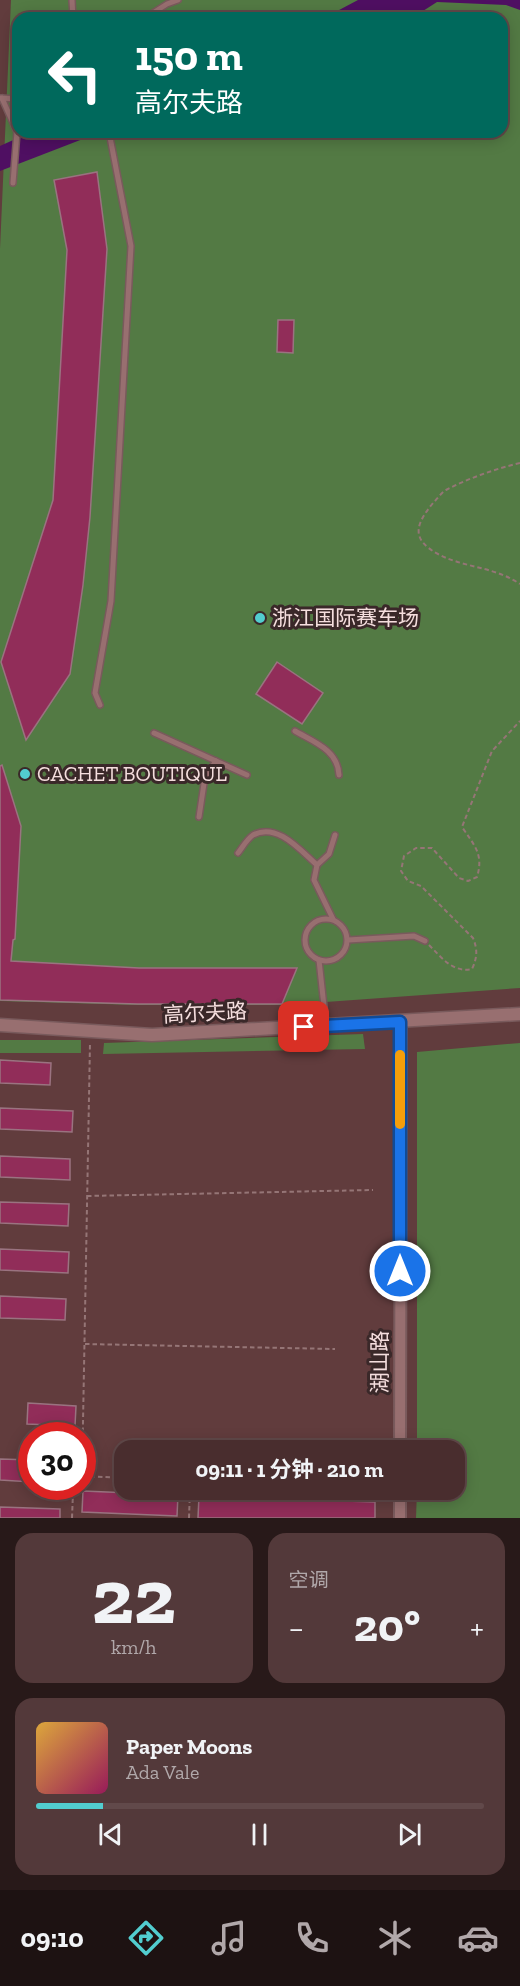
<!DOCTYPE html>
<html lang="zh">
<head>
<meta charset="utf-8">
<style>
  :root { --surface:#492d2e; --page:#53393a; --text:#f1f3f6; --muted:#b1a8aa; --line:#61494a; --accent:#52cdcf }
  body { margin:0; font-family:"Zilla Slab","Noto Sans SC",serif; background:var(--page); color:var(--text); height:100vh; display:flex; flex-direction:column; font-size:22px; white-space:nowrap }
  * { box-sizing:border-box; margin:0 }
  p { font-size:20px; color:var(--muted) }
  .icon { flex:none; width:33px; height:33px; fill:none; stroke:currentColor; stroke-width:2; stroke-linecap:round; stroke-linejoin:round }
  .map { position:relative; height:1518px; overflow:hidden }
  .drawer { display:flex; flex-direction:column; gap:15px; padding:15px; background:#281919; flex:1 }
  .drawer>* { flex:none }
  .top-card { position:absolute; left:12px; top:12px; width:496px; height:126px; border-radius:18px; box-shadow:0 3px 15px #0003,0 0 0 2px var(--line); background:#00695c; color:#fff; overflow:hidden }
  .speed { position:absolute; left:18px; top:1422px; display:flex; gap:12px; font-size:30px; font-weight:700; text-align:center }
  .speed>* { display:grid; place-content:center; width:78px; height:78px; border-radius:50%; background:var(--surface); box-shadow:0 3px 15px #0003,0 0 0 2px var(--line); line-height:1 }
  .speed .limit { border:9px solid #d22; background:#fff; color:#111 }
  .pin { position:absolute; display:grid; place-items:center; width:51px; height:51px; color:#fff; margin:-26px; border-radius:12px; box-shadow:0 3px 9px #0006 }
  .me { position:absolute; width:66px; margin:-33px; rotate:0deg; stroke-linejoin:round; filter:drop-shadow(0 0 4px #0008) }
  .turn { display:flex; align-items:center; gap:21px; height:126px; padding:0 24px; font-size:27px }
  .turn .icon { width:78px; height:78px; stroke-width:2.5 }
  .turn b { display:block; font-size:42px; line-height:51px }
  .big { font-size:45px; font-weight:700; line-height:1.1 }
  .drawer .widget { flex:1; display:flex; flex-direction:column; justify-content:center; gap:9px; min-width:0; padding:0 21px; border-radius:18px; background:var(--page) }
  .drawer .dial { align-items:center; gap:0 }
  .dial b { font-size:78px; line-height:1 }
  .song { display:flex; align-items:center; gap:18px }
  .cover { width:72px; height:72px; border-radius:9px; background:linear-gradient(135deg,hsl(40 70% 55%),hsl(330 70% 35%)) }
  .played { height:6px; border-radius:3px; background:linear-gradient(90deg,var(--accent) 15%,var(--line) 15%) }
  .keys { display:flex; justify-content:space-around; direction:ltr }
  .heat { display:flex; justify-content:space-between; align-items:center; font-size:33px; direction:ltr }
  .drawer .tiles { flex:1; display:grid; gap:15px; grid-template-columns:1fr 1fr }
  .widget:last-child { grid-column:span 2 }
  .trip { position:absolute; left:114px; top:1440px; width:351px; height:60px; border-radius:18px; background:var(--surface); box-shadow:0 3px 15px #0003,0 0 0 2px var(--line); font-weight:700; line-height:60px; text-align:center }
  .tab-bar { display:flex; height:96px; justify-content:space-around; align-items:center; background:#1d1212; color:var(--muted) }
  .tab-bar .icon { width:42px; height:42px }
  .tab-bar .on { color:var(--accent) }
  .tab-bar b { font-size:27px; color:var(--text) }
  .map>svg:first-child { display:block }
</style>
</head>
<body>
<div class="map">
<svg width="520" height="1518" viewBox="0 0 520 1518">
  <rect width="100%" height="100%" fill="#613c3d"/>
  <g fill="#537a44" fill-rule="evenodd">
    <path d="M11 0H520V988L284 1005H138L0 1001V249ZM18 18H502V132H18Z"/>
    <path d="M363 1034 365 1049 103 1054 104 1043Z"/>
    <rect x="0" y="1040" width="81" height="13"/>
    <path d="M520 1043V1518H416L417 1490H454V1450H417V1052Z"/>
  </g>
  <g fill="#4f0f62">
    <path d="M358 0H520V10L506 5 437 2 412 18H324Z"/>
    <path d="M31 132H101L0 171V146Z"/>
  </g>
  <g fill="#912d59" stroke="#9a7380" stroke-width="1.5">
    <path d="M97 172 107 249 90 517 83 585 70 674 26 740 1 662 53 500 67 250 54 180Z"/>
    <path d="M278 320H294L293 353 277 352Z"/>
    <path d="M277 662 323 693 302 724 256 694Z"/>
    <path d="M2 765 21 826 15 939 13 940 11 961 139 968H297L282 1004H138L0 1000V766Z"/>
    <path d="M0 1060 51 1063 50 1085 0 1083Z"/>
    <path d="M0 1108 73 1111 72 1132 0 1129Z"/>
    <path d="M0 1156 70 1159V1180L0 1177Z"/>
    <path d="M0 1202 69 1204 68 1226 0 1223Z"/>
    <path d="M0 1249 69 1252 68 1273 0 1270Z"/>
    <path d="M0 1296 66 1299 65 1320 0 1318Z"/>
    <path d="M28 1403 76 1406 75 1426 27 1424Z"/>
    <path d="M0 1459 32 1460V1482L0 1480Z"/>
    <path d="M83 1491 178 1495 177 1516 82 1512Z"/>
    <path d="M199 1496 375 1502V1518H198Z"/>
    <path d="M0 1507 60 1509V1518H0Z"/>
  </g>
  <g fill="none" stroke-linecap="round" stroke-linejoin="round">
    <defs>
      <g id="service">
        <path d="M72 0 73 18"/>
        <path d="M145 18 167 4 178 0"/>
        <path d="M0 98 18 99"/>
        <path d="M2 98 17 132 13 183"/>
        <path d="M100 705 95 693 111 601 131 246 109 132"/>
        <path d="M295 731C314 742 338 750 339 775"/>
        <path d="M154 733 247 775"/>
        <path d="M199 817 205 777 216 761"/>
        <path d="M238 853C242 848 247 839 253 835 277 822 300 850 317 865"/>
        <circle cx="326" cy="940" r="21"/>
        <path d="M333 919 314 880 317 865 329 854 335 835"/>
        <path d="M348 940 414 936 425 941"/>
        <path d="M319 960 326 1025"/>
      </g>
      <g id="minor">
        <path d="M400 1450 401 1022"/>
        <path d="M400 1490V1518"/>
      </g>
      <path id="tertiary" d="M0 1025 152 1035 520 1014"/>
    </defs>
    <use href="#service" stroke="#795a5c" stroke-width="8"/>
    <use href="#minor" stroke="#795a5c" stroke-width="14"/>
    <use href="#tertiary" stroke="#795a5c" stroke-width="15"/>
    <g stroke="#957576" stroke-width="2" stroke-dasharray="4.5 3" stroke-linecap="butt">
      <path d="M520 463C495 469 469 478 446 490 441 493 437 499 433 503 416 524 410 539 438 554 464 568 493 566 520 584"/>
      <path d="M429 945C442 958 453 973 472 969 477 958 478 950 473 938L421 886 408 881 401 871 404 856 416 848H432L459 878 468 881 477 877C484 854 474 845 462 827L492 751 520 721"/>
      <path d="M87 1196 373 1190"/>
      <path d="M85 1344 335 1349"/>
      <path d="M83 1476 124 1478"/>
      <path d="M82 1477 90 1043"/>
      <path d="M72 1518 73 1492 76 1486"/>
      <path d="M189 1518 190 1490"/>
    </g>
    <use href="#service" stroke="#986f70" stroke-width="5"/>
    <use href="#minor" stroke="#986f70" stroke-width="10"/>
    <use href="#tertiary" stroke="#986f70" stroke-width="12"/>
  </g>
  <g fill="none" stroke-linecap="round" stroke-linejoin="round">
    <defs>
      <path id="route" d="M304 1027 400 1022V1271"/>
    </defs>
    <use href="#route" stroke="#114b97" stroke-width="15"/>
    <use href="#route" stroke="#1a73e8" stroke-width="10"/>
    <path stroke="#f59e0b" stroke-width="10" d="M400 1124V1055"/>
  </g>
  <g fill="#52cdcf" stroke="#3a2829" stroke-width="2">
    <circle cx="260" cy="618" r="6"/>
    <circle cx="25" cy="774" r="6"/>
  </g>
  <g text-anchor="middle" stroke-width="6" stroke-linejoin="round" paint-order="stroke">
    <g font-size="21" fill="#f5dede" stroke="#3a2829" text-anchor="start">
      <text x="272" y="625">浙江国际赛车场</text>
      <text x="37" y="781">CACHET BOUTIQUL</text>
    </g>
    <g font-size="21" fill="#f5dede" stroke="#3a2829">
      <text transform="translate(205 1013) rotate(-3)" y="7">高尔夫路</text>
      <text transform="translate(380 1362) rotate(-90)" y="7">湖山路</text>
    </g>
  </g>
</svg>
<div class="speed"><div class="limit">30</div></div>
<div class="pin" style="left:304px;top:1027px;background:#d93025"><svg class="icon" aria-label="arrive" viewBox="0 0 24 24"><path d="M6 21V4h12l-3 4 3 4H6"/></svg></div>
<svg class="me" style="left:400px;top:1271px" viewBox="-20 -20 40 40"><circle r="17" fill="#1a73e8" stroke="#fff" stroke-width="3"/><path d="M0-11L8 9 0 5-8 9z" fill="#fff"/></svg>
<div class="trip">09:11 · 1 分钟 · 210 m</div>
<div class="top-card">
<div class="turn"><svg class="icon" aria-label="left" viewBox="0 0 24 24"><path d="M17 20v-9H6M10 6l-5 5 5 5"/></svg><div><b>150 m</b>高尔夫路</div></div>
</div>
</div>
<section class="drawer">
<div class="tiles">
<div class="widget dial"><b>22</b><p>km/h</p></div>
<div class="widget"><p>空调</p>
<div class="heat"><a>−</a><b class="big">20°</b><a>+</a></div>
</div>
<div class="widget">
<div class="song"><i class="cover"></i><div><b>Paper Moons</b><p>Ada Vale</p></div></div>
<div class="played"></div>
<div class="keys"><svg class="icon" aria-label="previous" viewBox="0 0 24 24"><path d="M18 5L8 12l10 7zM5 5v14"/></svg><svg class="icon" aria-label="pause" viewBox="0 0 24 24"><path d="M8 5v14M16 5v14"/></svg><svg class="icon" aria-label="next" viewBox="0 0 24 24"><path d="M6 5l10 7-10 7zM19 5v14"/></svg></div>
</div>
</div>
</section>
<nav class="tab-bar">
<b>09:10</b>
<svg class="icon on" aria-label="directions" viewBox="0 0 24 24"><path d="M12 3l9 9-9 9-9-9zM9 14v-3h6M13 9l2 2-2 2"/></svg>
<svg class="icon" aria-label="music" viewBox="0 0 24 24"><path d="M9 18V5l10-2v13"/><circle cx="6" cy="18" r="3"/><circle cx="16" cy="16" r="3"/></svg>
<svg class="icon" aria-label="phone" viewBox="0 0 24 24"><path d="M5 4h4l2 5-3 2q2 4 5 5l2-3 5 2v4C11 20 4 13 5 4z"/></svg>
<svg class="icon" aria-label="climate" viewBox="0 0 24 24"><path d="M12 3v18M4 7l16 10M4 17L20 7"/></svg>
<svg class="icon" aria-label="car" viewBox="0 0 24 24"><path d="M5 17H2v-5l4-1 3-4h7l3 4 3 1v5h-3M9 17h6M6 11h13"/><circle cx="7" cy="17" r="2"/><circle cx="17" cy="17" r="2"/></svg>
</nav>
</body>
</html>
